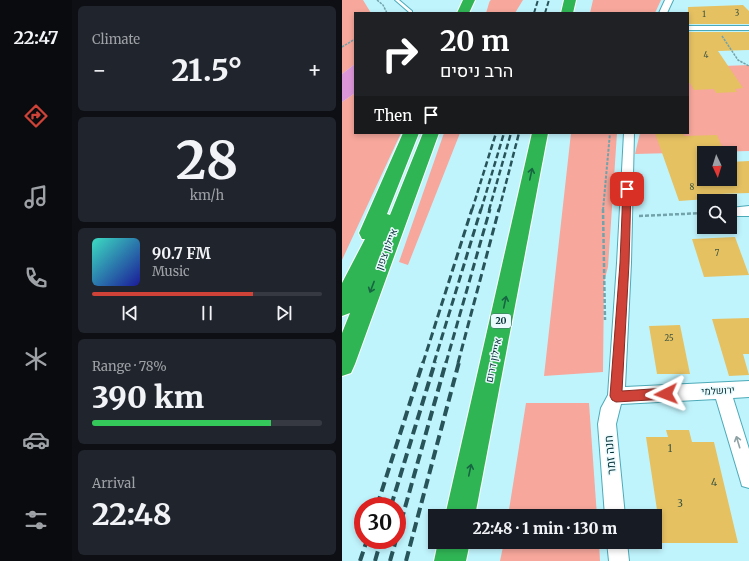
<!DOCTYPE html>
<html lang="en">
<head>
<meta charset="utf-8">
<style>
  :root { --surface:#171b24; --page:#20242c; --text:#f1f3f6; --muted:#9ea1a6; --line:#363941; --accent:#cf4237 }
  body { margin:0; font-family:Merriweather,Heebo,serif; background:var(--page); color:var(--text); height:100vh; display:flex; flex-direction:column; font-size:15px; white-space:nowrap }
  * { box-sizing:border-box; margin:0 }
  p { font-size:13px; color:var(--muted) }
  .icon { flex:none; width:22px; height:22px; fill:none; stroke:currentColor; stroke-width:2; stroke-linecap:round; stroke-linejoin:round }
  .map { position:relative; flex:1; overflow:hidden }
  .panel { display:flex; flex-direction:column; gap:6px; padding:6px; background:#0d0f14; width:270px }
  .panel>* { flex:none }
  .top-card { position:absolute; left:12px; top:12px; width:335px; height:122px; border-radius:0px; box-shadow:0 2px 6px #0003; background:#202124; color:#fff; overflow:hidden }
  .needle { width:26px; rotate:176deg }
  .tools { position:absolute; left:355px; top:146px; display:grid; gap:8px }
  .tools a { display:grid; place-items:center; width:40px; height:40px; border-radius:0px; background:var(--surface); box-shadow:0 2px 6px #0003; font-size:20px }
  .speed { position:absolute; left:12px; top:497px; display:flex; gap:8px; font-size:20px; font-weight:700; text-align:center }
  .speed>* { display:grid; place-content:center; width:52px; height:52px; border-radius:50%; background:var(--surface); box-shadow:0 2px 6px #0003; line-height:1 }
  .speed .limit { border:6px solid #d22; background:#fff; color:#111 }
  .pin { position:absolute; display:grid; place-items:center; width:34px; height:34px; color:#fff; margin:-17px; border-radius:8px; box-shadow:0 2px 6px #0006 }
  .me { position:absolute; width:44px; margin:-22px; rotate:267deg; stroke-linejoin:round; filter:drop-shadow(0 0 3px #0008) }
  .turn { display:flex; align-items:center; gap:14px; height:84px; padding:0 20px; font-size:18px }
  .turn .icon { width:52px; height:52px; stroke-width:2.5 }
  .turn b { display:block; font-size:28px; line-height:34px }
  .then { display:flex; align-items:center; height:38px; padding:0 20px; background:#0003; gap:8px; font-size:15px }
  .big { font-size:30px; font-weight:800; line-height:1.1 }
  .panel .widget { flex:1; display:flex; flex-direction:column; justify-content:center; gap:6px; min-width:0; padding:0 14px; border-radius:6px; background:var(--page) }
  .panel .dial { align-items:center; gap:0 }
  .dial b { font-size:52px; line-height:1 }
  .song { display:flex; align-items:center; gap:12px }
  .cover { width:48px; height:48px; border-radius:6px; background:linear-gradient(135deg,hsl(170 70% 55%),hsl(240 70% 35%)) }
  .played { height:4px; border-radius:2px; background:linear-gradient(90deg,var(--accent) 70%,var(--line) 70%) }
  .keys { display:flex; justify-content:space-around; direction:ltr }
  .heat { display:flex; justify-content:space-between; align-items:center; font-size:22px; direction:ltr }
  .charge { height:6px; border-radius:3px; background:linear-gradient(90deg,#34c759 78%,var(--line) 0) }
  .trip { position:absolute; left:86px; top:509px; width:234px; height:40px; border-radius:0px; background:var(--surface); box-shadow:0 2px 6px #0003; font-weight:800; line-height:40px; text-align:center }
  main { display:flex; flex:1; min-height:0 }
  .menu { display:flex; flex-direction:column; width:72px; justify-content:space-around; align-items:center; background:#090b0e; color:var(--muted) }
  .menu .icon { width:28px; height:28px }
  .menu .selected { color:var(--accent) }
  .menu b { font-size:18px; color:var(--text) }
  .map>svg:first-child { display:block }
</style>
</head>
<body>
<main>
<nav class="menu">
<b>22:47</b>
<svg class="icon selected" aria-label="directions" viewBox="0 0 24 24"><path d="M12 3l9 9-9 9-9-9zM9 14v-3h6M13 9l2 2-2 2"/></svg>
<svg class="icon" aria-label="music" viewBox="0 0 24 24"><path d="M9 18V5l10-2v13"/><circle cx="6" cy="18" r="3"/><circle cx="16" cy="16" r="3"/></svg>
<svg class="icon" aria-label="phone" viewBox="0 0 24 24"><path d="M5 4h4l2 5-3 2q2 4 5 5l2-3 5 2v4C11 20 4 13 5 4z"/></svg>
<svg class="icon" aria-label="climate" viewBox="0 0 24 24"><path d="M12 3v18M4 7l16 10M4 17L20 7"/></svg>
<svg class="icon" aria-label="car" viewBox="0 0 24 24"><path d="M5 17H2v-5l4-1 3-4h7l3 4 3 1v5h-3M9 17h6M6 11h13"/><circle cx="7" cy="17" r="2"/><circle cx="17" cy="17" r="2"/></svg>
<svg class="icon" aria-label="filters" viewBox="0 0 24 24"><path d="M4 7h16M4 17h16"/><circle cx="9" cy="7" r="2"/><circle cx="15" cy="17" r="2"/></svg>
</nav>
<section class="panel">
<div class="widget"><p>Climate</p>
<div class="heat"><a>−</a><b class="big">21.5°</b><a>+</a></div>
</div>
<div class="widget dial"><b>28</b><p>km/h</p></div>
<div class="widget">
<div class="song"><i class="cover"></i><div><b>90.7 FM</b><p>Music</p></div></div>
<div class="played"></div>
<div class="keys"><svg class="icon" aria-label="previous" viewBox="0 0 24 24"><path d="M18 5L8 12l10 7zM5 5v14"/></svg><svg class="icon" aria-label="pause" viewBox="0 0 24 24"><path d="M8 5v14M16 5v14"/></svg><svg class="icon" aria-label="next" viewBox="0 0 24 24"><path d="M6 5l10 7-10 7zM19 5v14"/></svg></div>
</div>
<div class="widget"><p>Range · 78%</p><b class="big">390 km</b><div class="charge"></div></div>
<div class="widget"><p>Arrival</p><b class="big">22:48</b></div>
</section>
<div class="map">
<svg width="407" height="561" viewBox="0 0 407 561">
  <rect width="100%" height="100%" fill="#c0f4fd"/>
  <g fill="#f7a79c">
    <path d="M0 0H21L29 13H13V64L0 74Z"/>
    <path d="M148 0H181L173 13H144Z"/>
    <path d="M251 0H319L313 13H248Z"/>
    <path d="M346 65 355 67 407 65V151L293 154 298 133H346Z"/>
    <path d="M13 93V133H59L0 260V102Z"/>
    <path d="M102 133H118L66 265 57 262Z"/>
    <path d="M229 133H275L266 267 262 282 261 372 202 376Z"/>
    <path d="M184 403H247L255 516H166Z"/>
    <path d="M162 542H257L258 561H158Z"/>
  </g>
  <path fill="#dd97d9" d="M13 64V93L0 102V74Z"/>
  <path fill="#c0f4fd" d="M125 0H149L133 13H119Z"/>
  <g fill="#e5c162">
    <path d="M401 5 407 11V24H346V7Z"/>
    <path d="M346 32H407V50L376 51 401 88 393 89 395 92 374 93 372 89 352 90 348 83H346Z"/>
    <path d="M313 133H341L342 136 375 135 380 147H362V183L388 182V162L407 161V193L377 194 379 198 337 201Z"/>
    <path d="M393 237 407 275 362 277 350 239Z"/>
    <path d="M407 318V354H401L407 375 387 376 370 319Z"/>
    <path d="M338 325 348 374H315L307 326Z"/>
    <path d="M324 430H347L350 442H372L396 543H320L304 437H326Z"/>
  </g>
  <g fill="none" stroke-linecap="round" stroke-linejoin="round">
    <defs>
      <path id="lane" d="M53 0H57L70 11V13H68Z"/>
      <g id="street">
        <path d="M323 0H331L325 13H317Z"/>
        <rect x="346" y="26" width="61" height="4"/>
        <path d="M282 133H292L289 263 283 387 407 381V397L391 398 407 449V488L400 486 398 479 374 399 279 404 274 424 283 516H263L256 424 259 408 266 395 275 263Z"/>
        <path d="M407 206V216H388V208Z"/>
        <path d="M265 542H285L287 561H267Z"/>
      </g>
      <g id="highway">
        <path d="M121 0H133L127 13H115Z"/>
        <path d="M222 0H234L231 13H219Z"/>
        <path d="M61 133H77L45 214 48 215 81 133H97L13 364 9 373 0 376V333L8 313 0 316V283L23 239H20L17 233Z"/>
        <path d="M190 133H206L133 516H103Z"/>
        <path d="M96 542H128L124 561H92Z"/>
      </g>
    </defs>
    <use href="#lane" stroke="#4caab8" stroke-width="2"/>
    <use href="#street" stroke="#4caab8" stroke-width="2"/>
    <use href="#highway" stroke="#fff" stroke-width="2"/>
    <g stroke="#72a3aa" stroke-width="1.5" stroke-dasharray="2.5 1" stroke-linecap="butt">
      <path d="M35 0 41 5 45 13"/>
      <path d="M380 36 396 60 407 66"/>
      <path d="M0 47 13 39"/>
    </g>
    <path stroke="#72a3aa" stroke-width="2" stroke-dasharray="3 1.5" stroke-linecap="butt" d="M261 210 268 133"/>
    <g stroke="#72a3aa" stroke-width="2.5" stroke-dasharray="4 2" stroke-linecap="butt">
      <path d="M261 209 263 320"/>
      <path d="M297 216 362 213"/>
    </g>
    <use href="#lane" fill="#fff" fill-rule="evenodd"/>
    <use href="#street" fill="#fff" fill-rule="evenodd"/>
    <use href="#highway" fill="#30b555" fill-rule="evenodd"/>
    <g stroke="#275359" stroke-width="2" stroke-dasharray="5 2.5" stroke-linecap="butt">
      <path d="M192 13 196 0"/>
      <path d="M203 13 207 0"/>
    </g>
    <g stroke="#275359" stroke-width="2.5" stroke-dasharray="6 3" stroke-linecap="butt">
      <path d="M130 210 154 133"/>
      <path d="M139 210 162 133"/>
      <path d="M147 210 169 133"/>
      <path d="M157 210 177 133"/>
    </g>
    <g stroke="#275359" stroke-width="3" stroke-dasharray="8 4" stroke-linecap="butt">
      <path d="M81 363 130 209"/>
      <path d="M92 363 139 209"/>
      <path d="M104 363 148 209"/>
      <path d="M116 363 157 209"/>
    </g>
    <g stroke="#275359" stroke-width="4" stroke-dasharray="10 5" stroke-linecap="butt">
      <path d="M35 506 81 362"/>
      <path d="M49 506 93 362"/>
      <path d="M55 536 104 362"/>
      <path d="M18 561 25 540"/>
      <path d="M33 561 39 540"/>
      <path d="M48 561 54 540"/>
      <path d="M64 561 117 362"/>
    </g>
  </g>
  <defs><path id="oneway-shaft" d="M-6 0H5M1.5-3L5.5 0L1.5 3" fill="none" stroke-width="1.6" stroke-linecap="round" stroke-linejoin="round"/></defs>
  <g stroke="#176642">
    <use href="#oneway-shaft" transform="translate(189 174) rotate(-78)"/>
    <use href="#oneway-shaft" transform="translate(30 287) rotate(111)"/>
    <use href="#oneway-shaft" transform="translate(163 302) rotate(-78)"/>
    <use href="#oneway-shaft" transform="translate(128 470) rotate(-78)"/>
  </g>
  <use stroke="#8fa2a5" href="#oneway-shaft" transform="translate(396 442) rotate(-107)"/>
  <path fill="#cf4237" stroke="#872b24" d="M285 186 289 189 287 263 280 391 324 388 328 390 329 394 328 397 324 399 274 402 270 400 268 396 278 263 281 189Z"/>
  <g text-anchor="middle" stroke-width="3" stroke-linejoin="round" paint-order="stroke">
    <g font-size="8" fill="#3e5541">
      <text x="395" y="16">3</text>
      <text x="362" y="17">1</text>
      <text x="364" y="58">4</text>
      <text x="350" y="190">8</text>
      <text x="375" y="256">7</text>
      <text x="327" y="341">25</text>
    </g>
    <rect fill="#eafafd" stroke="#4a6d72" stroke-width="1" x="149" y="314" width="20" height="14" rx="3"/>
    <g font-size="9" font-weight="bold" fill="#063136">
      <text x="159" y="324">20</text>
    </g>
    <g font-size="10" fill="#063136" stroke="#eafafd">
      <text transform="translate(44 249) rotate(-69)" y="4">איילון צפון</text>
      <text transform="translate(151 360) rotate(-78)" y="4">איילון דרום</text>
      <text transform="translate(376 390) rotate(-3)" y="4">ירושלמי</text>
    </g>
    <g font-size="10" fill="#3e5541">
      <text x="328" y="452">1</text>
      <text x="372" y="486">4</text>
      <text x="338" y="507">3</text>
    </g>
    <g font-size="12" fill="#063136" stroke="#eafafd">
      <text transform="translate(268 455) rotate(-95)" y="4">חנה זמר</text>
    </g>
  </g>
</svg>
<div class="tools">
<a><svg class="needle" viewBox="-14 -14 28 28"><path d="M0-13l5 13h-10z" fill="#e53935"/><path d="M0 13l5-13h-10z" fill="#9ea1a6"/></svg></a>
<a><svg class="icon" aria-label="search" viewBox="0 0 24 24"><circle cx="10" cy="10" r="6"/><path d="M15 15l6 6"/></svg></a>
</div>
<div class="speed"><div class="limit">30</div></div>
<div class="pin" style="left:285px;top:189px;background:#d93025"><svg class="icon" aria-label="arrive" viewBox="0 0 24 24"><path d="M6 21V4h12l-3 4 3 4H6"/></svg></div>
<svg class="me" style="left:324px;top:394px" viewBox="-20 -20 40 40"><path d="M0-17L14 15 0 8-14 15z" fill="#cf4237" stroke="#fff" stroke-width="4"/></svg>
<div class="trip">22:48 · 1 min · 130 m</div>
<div class="top-card">
<div class="turn"><svg class="icon" aria-label="right" viewBox="0 0 24 24"><path d="M7 20v-9h11M14 6l5 5-5 5"/></svg><div><b>20 m</b>הרב ניסים</div></div>
<div class="then">Then<svg class="icon" aria-label="arrive" viewBox="0 0 24 24"><path d="M6 21V4h12l-3 4 3 4H6"/></svg></div>
</div>
</div>
</main>
</body>
</html>
